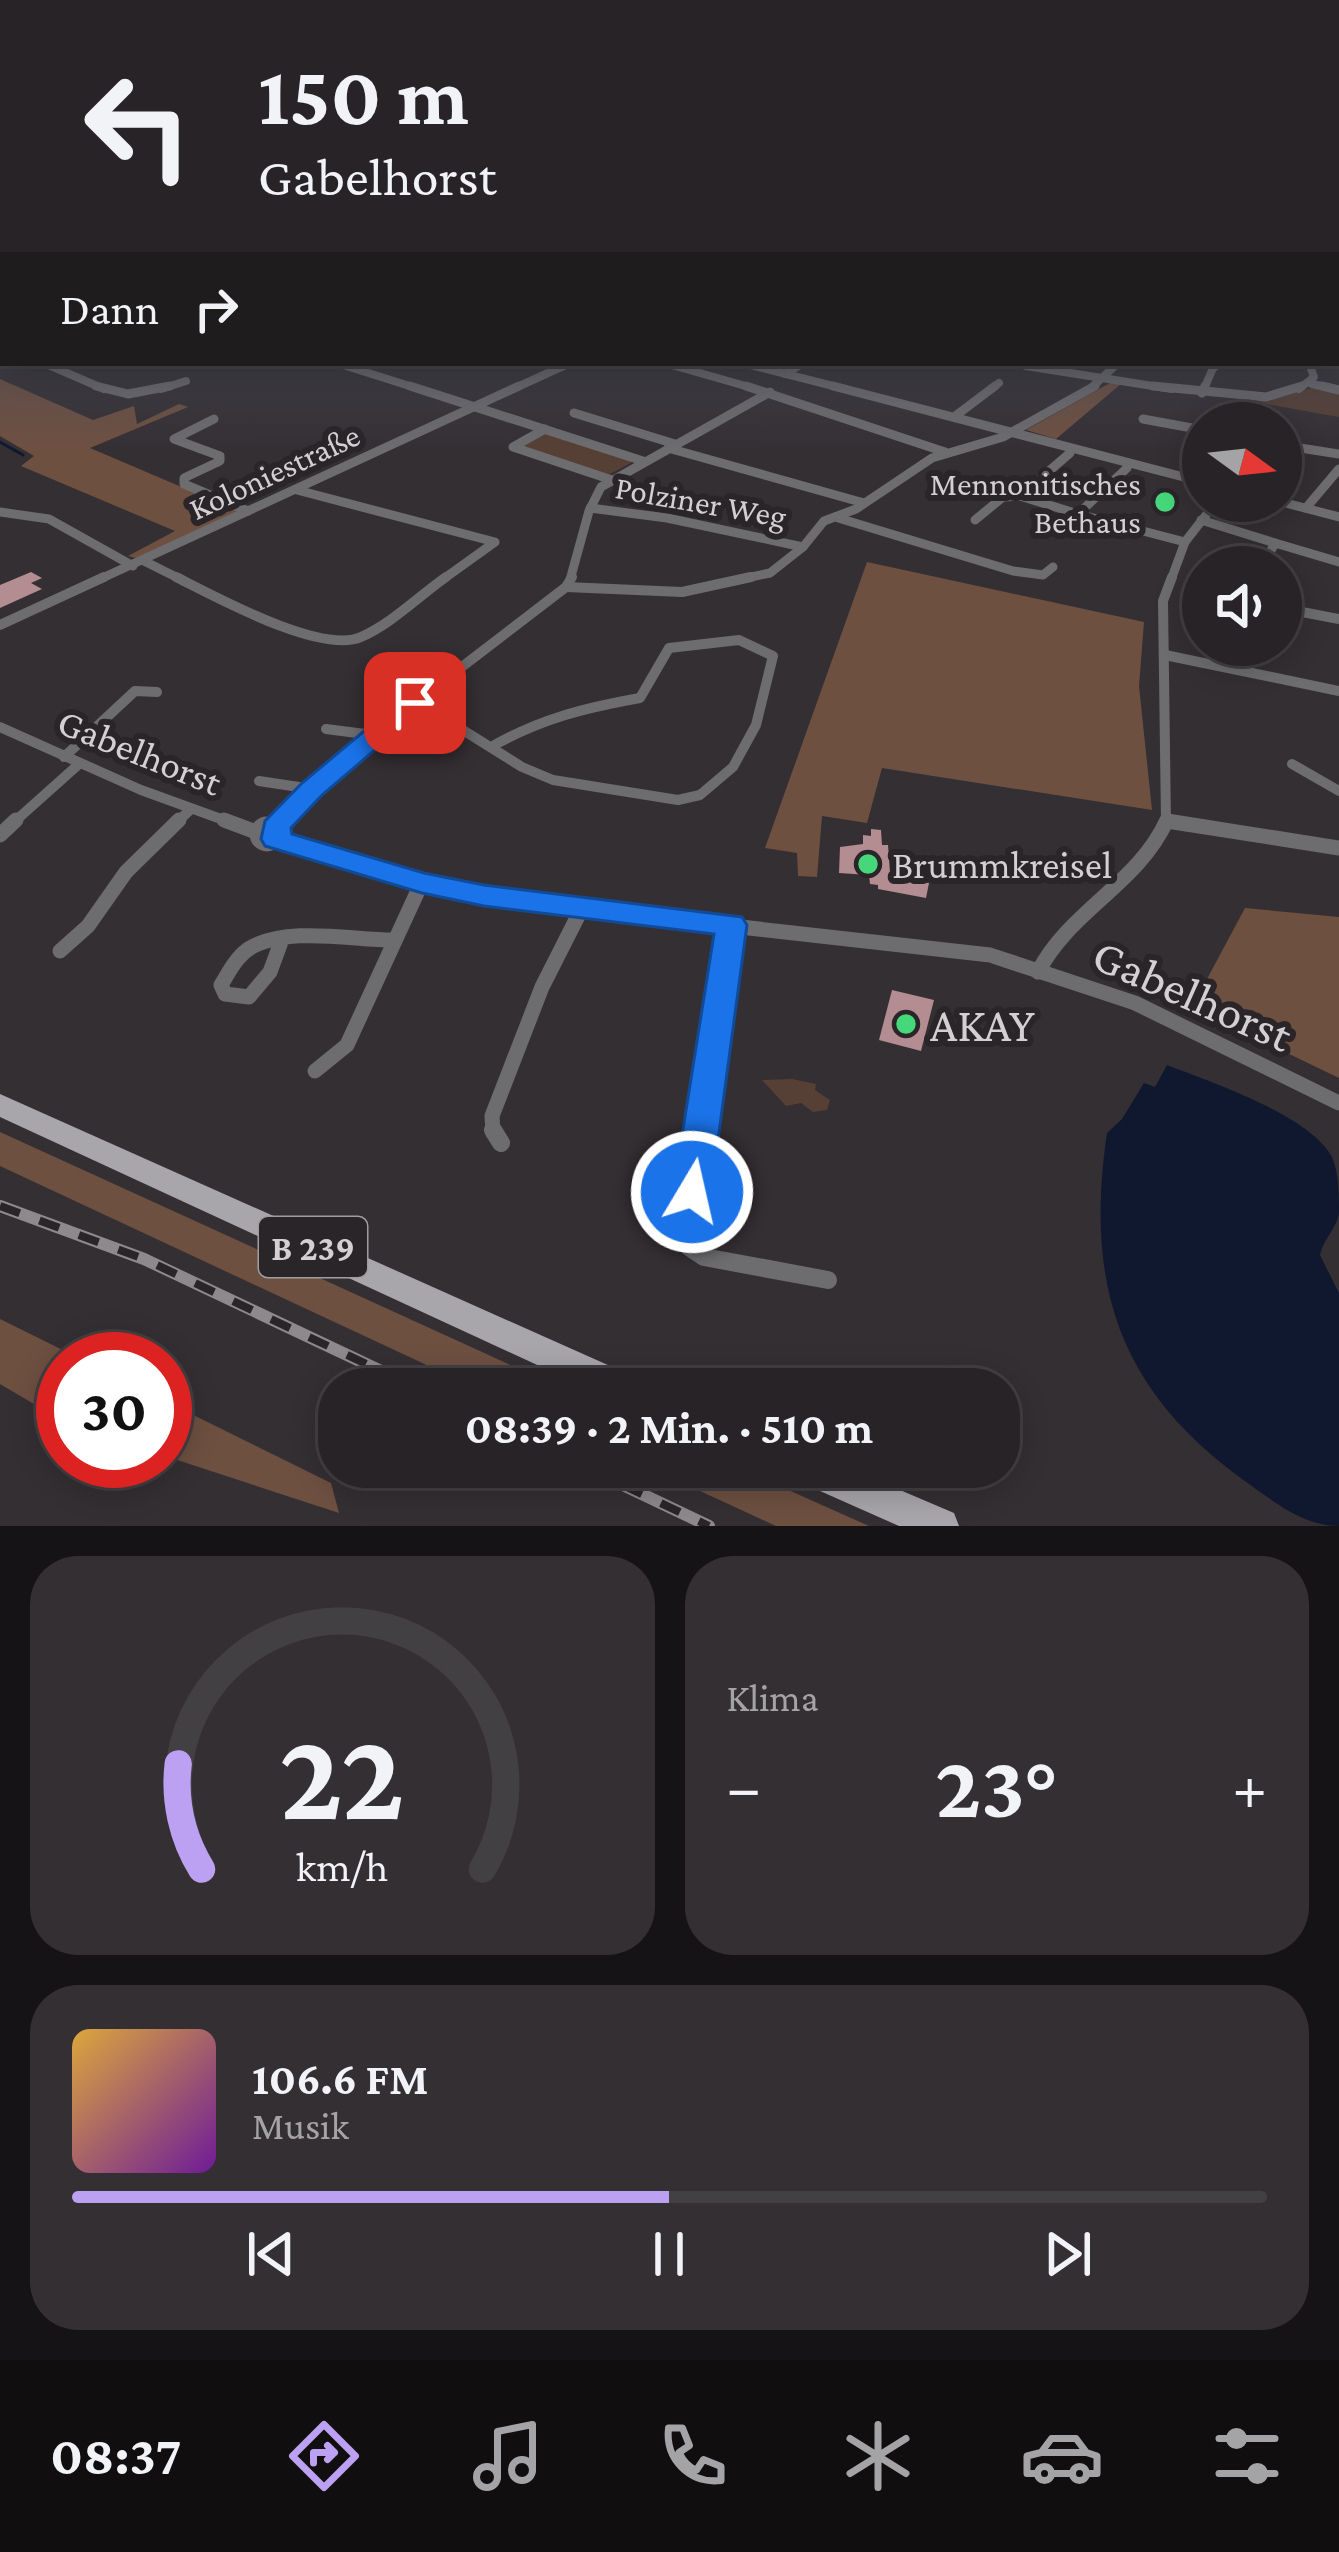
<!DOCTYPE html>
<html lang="de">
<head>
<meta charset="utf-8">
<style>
  :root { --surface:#272326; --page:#332f32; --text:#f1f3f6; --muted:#a4a4a7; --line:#434043; --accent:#bca0f2 }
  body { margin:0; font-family:"Crimson Pro",serif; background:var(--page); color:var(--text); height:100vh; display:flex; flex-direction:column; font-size:45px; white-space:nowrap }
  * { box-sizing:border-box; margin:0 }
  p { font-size:39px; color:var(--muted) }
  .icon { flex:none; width:66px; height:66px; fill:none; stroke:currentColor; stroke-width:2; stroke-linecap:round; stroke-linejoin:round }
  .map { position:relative; height:1526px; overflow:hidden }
  .panel { display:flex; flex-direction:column; gap:30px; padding:30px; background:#151315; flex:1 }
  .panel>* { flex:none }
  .hud { position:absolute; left:0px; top:0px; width:1341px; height:366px; box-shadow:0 6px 30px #0003,0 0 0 3px var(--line); background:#272326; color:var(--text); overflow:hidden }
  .needle { width:78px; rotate:105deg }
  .fabs { position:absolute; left:1182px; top:402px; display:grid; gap:24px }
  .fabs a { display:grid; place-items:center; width:120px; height:120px; border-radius:50%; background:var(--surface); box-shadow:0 6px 30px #0003,0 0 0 3px var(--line); font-size:60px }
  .speed { position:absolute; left:36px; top:1332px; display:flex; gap:24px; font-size:60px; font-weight:700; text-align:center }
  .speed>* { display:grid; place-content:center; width:156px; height:156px; border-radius:50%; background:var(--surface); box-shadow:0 6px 30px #0003,0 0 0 3px var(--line); line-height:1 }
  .speed .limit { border:18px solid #d22; background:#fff; color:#111 }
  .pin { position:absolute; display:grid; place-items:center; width:102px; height:102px; color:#fff; margin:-51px; border-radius:24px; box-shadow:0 6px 18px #0006 }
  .me { position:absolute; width:132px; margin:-66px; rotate:9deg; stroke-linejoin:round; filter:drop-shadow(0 0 9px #0008) }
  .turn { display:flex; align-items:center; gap:42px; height:252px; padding:0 60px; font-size:54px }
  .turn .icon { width:156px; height:156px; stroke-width:2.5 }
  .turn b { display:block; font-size:84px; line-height:102px }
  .then { display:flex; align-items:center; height:114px; padding:0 60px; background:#0003; gap:24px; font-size:45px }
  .big { font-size:90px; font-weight:700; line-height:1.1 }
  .panel .widget { flex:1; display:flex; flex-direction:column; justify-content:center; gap:18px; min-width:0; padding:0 42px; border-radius:48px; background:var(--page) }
  .panel .dial { align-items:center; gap:0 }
  .dial svg { height:312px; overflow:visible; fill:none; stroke:var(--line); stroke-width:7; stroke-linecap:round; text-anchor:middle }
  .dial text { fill:var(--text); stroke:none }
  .song { display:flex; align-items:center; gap:36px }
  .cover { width:144px; height:144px; border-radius:18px; background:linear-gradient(135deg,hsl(40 70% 55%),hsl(280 70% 35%)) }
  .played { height:12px; border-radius:6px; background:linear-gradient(90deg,var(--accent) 50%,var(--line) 50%) }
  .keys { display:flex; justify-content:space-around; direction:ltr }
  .heat { display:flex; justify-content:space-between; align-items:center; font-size:66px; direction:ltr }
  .panel .tiles { flex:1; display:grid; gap:30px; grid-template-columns:1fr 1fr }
  .widget:last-child { grid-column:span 2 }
  .trip { position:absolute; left:318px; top:1368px; width:702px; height:120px; border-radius:48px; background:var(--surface); box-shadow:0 6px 30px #0003,0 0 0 3px var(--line); font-weight:700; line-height:120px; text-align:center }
  .tabs { display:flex; height:192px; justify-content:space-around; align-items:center; background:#100e0f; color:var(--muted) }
  .tabs .icon { width:84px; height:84px }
  .tabs .selected { color:var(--accent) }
  .tabs b { font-size:54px; color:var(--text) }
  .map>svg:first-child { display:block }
</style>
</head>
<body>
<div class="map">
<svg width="1339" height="1526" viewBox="0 0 1339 1526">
  <rect width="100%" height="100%" fill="#342f33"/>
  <g fill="#563f34">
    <path d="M1316 387 1339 392V417L1255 402Z"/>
    <path d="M548 433 631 460V463L608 475 522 446Z"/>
    <path d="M792 1079 816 1084 815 1090 830 1100 827 1110 813 1112 801 1103 786 1106 762 1080Z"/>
  </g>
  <g fill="#6e5041">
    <path d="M0 379 93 420 134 406 137 424 179 404 188 407 90 448 238 511 136 558 128 556 175 531 21 466 34 456 0 436Z"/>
    <path d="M1110 383H1122L1056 439 1026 430Z"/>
    <path d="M867 562 1144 622 1139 686 1152 810 882 768 867 823 822 816 817 877 798 876 797 853 765 848Z"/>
    <path d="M1245 908 1339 917V1078L1192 1007Z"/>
    <path d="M0 1132 563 1389H478L0 1166Z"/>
    <path d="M0 1319 81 1359H63V1421L0 1384Z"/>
    <path d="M165 1401 331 1483 339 1513 165 1456Z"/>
    <path d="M648 1467H737L869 1526H776Z"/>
  </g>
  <path fill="#10182f" d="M1167 1065C1211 1082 1309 1115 1332 1157 1339 1173 1339 1195 1339 1213 1337 1228 1323 1239 1320 1255L1339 1293V1526C1302 1526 1272 1500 1242 1479 1117 1388 1085 1282 1107 1133L1122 1119 1144 1083 1155 1087Z"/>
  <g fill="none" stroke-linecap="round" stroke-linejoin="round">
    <path stroke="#10182f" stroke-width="3" d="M0 442 23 455"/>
  </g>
  <g fill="#b38d91">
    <path d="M31 572 42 578 31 583 42 589 0 608V585Z"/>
    <path d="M871 829 881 830 882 845H888L890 873 910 874 911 882 929 883 926 898 878 889V885L870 884 869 875 839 873 840 847 863 844V835L871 836Z"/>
    <path d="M892 990 934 1000 921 1051 879 1040Z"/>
  </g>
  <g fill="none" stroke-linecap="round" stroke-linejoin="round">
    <g stroke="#6d6c6f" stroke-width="8">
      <path d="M44 363 104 389"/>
      <path d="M337 363 419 389"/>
      <path d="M665 363 756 389"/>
      <path d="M743 363 845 389"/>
      <path d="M1026 366 1172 389"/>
      <path d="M785 374 803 363"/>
      <path d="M1312 384 1336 389"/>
      <path d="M161 389 186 381"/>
      <path d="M513 389 570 363"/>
      <path d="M991 389 999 383"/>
      <path d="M1090 389 1118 363"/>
      <path d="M1204 389 1213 368 1221 363"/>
      <path d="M1299 389 1314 377 1309 363"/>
    </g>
    <g stroke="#6d6c6f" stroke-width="9">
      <path d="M96 386 128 394 170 386"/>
      <path d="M410 386 643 461"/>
      <path d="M746 386 945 452"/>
      <path d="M833 386 1203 482"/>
      <path d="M1153 386 1266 397 1302 386"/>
      <path d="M1322 386 1339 390"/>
      <path d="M1202 393 1205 386"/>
      <path d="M1245 397 1258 423"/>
      <path d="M574 413 675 444"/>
      <path d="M954 417 995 386"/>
      <path d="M214 419 174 439 220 456V461L184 478V484L248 511"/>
      <path d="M1143 419 1203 430"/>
      <path d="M545 429 513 447 612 480"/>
      <path d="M1281 445 1339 454"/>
      <path d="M668 448 864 503"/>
      <path d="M1070 453 1020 496 1078 514"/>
      <path d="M1127 468 1078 514 1185 542"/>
      <path d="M297 490 495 542 442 580"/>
      <path d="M1278 501 1339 517"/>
      <path d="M590 508 667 518 803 547"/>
      <path d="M1306 508 1339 469"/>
      <path d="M0 512 49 519 133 566"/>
      <path d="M835 517 1013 571 1043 575 1053 567"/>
      <path d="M975 520 1003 497 1020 496"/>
      <path d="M1201 520 1275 543"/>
      <path d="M144 561 182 580"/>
      <path d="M1262 567 1275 543 1339 562"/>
      <path d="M98 580 519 386"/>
      <path d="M570 580 589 511 601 487 770 392"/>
      <path d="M737 580 770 573 803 547 824 521 856 509 932 458 1003 437 1095 386"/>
      <path d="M1171 580 1185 542 1217 501"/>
    </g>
    <g stroke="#6d6c6f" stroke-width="10">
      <path d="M176 577C214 596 321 655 361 637 391 624 419 596 446 577"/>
      <path d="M566 587 682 592 751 577"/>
      <path d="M1281 608 1339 619"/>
      <path d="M0 625 104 577"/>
      <path d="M1165 655 1339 691"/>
      <path d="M408 708 458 727 522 767 553 780 678 800 700 795 733 767 756 725 773 656 739 640 669 648 640 698C584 708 540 719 491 747"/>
      <path d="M0 727 141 790 232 823"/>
      <path d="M326 729 373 735"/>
      <path d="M64 757 135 691 157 692"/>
      <path d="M1292 764 1339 791"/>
      <path d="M259 781 312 789"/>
      <path d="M1167 821 1181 823"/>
      <path d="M13 823 79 764"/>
      <path d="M176 823 190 810"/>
      <path d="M279 823 373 735 566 587 572 577"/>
      <path d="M1166 823 1163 601 1172 577"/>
    </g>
    <g stroke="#6d6c6f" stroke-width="15">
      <path d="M224 820 256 832"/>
      <path d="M1167 821 1339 848"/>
      <circle cx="267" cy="834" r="10"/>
      <path d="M275 827 282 820"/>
      <path d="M0 835 16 820"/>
      <path d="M275 839 422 882 535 904 990 955 1135 1003 1339 1103"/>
      <path d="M281 942 270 972 249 997 225 994 221 985C229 972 237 956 250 948 288 926 351 940 393 940"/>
      <path d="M60 951 88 926 126 872 179 820"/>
      <path d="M1038 972C1070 910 1138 884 1167 820"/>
      <path d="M315 1071 347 1045 422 882"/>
      <path d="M493 1133 492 1116 542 987 581 910"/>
      <path d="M700 1133 731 925"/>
    </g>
    <g stroke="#6d6c6f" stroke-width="18">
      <path d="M493 1130 501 1143"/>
      <path d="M700 1130 685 1233 689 1247 704 1257 828 1280"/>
    </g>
    <rect fill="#8e8d91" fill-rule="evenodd" x="1338" y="291" width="1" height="6"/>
    <g fill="#a8a6ab" fill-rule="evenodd">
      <path d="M0 1094 637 1378 642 1389H589L0 1117Z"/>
      <path d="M788 1467H846L954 1513 959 1526H899L793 1479Z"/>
    </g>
    <defs>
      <g id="rail">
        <path d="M0 1206 144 1259 419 1389"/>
        <path d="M585 1467 709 1526"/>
      </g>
    </defs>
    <use href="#rail" stroke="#8d898c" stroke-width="12"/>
    <use href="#rail" stroke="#2a2529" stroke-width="8" stroke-dasharray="21" stroke-linecap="butt"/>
  </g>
  <linearGradient id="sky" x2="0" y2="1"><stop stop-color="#1d1a1c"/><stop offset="0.53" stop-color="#4a4d5b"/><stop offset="1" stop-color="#4a4d5b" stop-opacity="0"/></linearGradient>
  <rect width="1339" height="452" fill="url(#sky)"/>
  <path fill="#1a73e8" stroke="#114b97" stroke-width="3" d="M415 695 424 697 427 703 424 708 322 795 291 828 292 834 424 873 484 885 742 917 747 925 711 1192 705 1204 692 1209 678 1204 673 1192 714 934 484 906 422 893 265 846 261 839 265 821 302 783 405 697Z"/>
  <g fill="#45d77a" stroke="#2a2529" stroke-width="4.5">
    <circle cx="1165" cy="502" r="12"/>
    <circle cx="868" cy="864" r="12"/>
    <circle cx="906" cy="1024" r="12"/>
  </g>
  <g text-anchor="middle" stroke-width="12" stroke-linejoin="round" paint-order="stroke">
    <g font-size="33" fill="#d3d0d2" stroke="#2a2529">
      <text transform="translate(274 471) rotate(-25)" y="12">Koloniestraße</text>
      <text transform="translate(701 501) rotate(10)" y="12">Polziner Weg</text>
    </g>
    <g font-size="33" fill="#d3d0d2" stroke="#2a2529" text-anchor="end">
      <text x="1141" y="495">Mennonitisches<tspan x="1141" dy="38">Bethaus</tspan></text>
    </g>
    <rect fill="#2a2529" stroke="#a09d9f" stroke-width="3" x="259" y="1217" width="108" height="60" rx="9"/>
    <g font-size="36" font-weight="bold" fill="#d3d0d2">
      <text x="313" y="1260">B 239</text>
    </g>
    <g font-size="39" fill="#d3d0d2" stroke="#2a2529">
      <text transform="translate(140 751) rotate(22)" y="14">Gabelhorst</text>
    </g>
    <g font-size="39" fill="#d3d0d2" stroke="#2a2529" text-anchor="start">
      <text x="892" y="878">Brummkreisel</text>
    </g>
    <g font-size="48" fill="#d3d0d2" stroke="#2a2529">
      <text transform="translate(1193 994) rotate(24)" y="17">Gabelhorst</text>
    </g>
    <g font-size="48" fill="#d3d0d2" stroke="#2a2529" text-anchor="start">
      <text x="930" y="1041">AKAY</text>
    </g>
  </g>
</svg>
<div class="fabs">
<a><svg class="needle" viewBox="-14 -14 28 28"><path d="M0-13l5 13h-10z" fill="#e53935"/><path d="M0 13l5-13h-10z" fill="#a4a4a7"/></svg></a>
<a><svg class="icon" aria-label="sound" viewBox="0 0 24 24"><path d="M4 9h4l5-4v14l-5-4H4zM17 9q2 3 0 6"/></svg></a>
</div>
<div class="speed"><div class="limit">30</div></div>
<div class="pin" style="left:415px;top:703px;background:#d93025"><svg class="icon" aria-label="arrive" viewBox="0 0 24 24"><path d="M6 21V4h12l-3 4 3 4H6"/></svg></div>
<svg class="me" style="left:692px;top:1192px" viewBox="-20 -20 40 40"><circle r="17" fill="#1a73e8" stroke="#fff" stroke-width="3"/><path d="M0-11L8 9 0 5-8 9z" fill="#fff"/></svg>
<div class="trip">08:39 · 2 Min. · 510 m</div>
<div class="hud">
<div class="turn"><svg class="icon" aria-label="left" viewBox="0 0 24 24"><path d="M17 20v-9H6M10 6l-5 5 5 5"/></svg><div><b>150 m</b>Gabelhorst</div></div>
<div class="then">Dann<svg class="icon" aria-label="right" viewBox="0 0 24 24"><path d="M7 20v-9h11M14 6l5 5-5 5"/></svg></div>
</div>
</div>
<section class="panel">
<div class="tiles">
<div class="widget dial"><svg viewBox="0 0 100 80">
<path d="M14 69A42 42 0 1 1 86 69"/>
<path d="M14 69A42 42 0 0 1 8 42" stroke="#bca0f2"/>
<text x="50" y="56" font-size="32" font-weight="700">22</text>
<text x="50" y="72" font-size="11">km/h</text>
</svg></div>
<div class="widget"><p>Klima</p>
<div class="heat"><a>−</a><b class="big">23°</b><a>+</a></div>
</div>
<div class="widget">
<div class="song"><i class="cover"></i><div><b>106.6 FM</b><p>Musik</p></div></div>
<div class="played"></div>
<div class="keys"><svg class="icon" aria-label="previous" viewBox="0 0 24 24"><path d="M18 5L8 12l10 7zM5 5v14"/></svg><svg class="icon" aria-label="pause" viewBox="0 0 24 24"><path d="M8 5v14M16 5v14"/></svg><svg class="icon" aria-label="next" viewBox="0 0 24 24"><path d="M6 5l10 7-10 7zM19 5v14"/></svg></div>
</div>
</div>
</section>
<nav class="tabs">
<b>08:37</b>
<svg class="icon selected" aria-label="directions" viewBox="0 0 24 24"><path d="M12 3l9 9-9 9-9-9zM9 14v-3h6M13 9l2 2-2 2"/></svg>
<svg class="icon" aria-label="music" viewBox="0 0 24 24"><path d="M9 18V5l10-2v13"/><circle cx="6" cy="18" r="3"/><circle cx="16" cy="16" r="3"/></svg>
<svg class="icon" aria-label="phone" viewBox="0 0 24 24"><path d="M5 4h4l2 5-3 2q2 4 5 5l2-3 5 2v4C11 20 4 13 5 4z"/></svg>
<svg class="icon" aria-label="climate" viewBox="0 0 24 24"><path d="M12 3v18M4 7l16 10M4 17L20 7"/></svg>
<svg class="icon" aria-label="car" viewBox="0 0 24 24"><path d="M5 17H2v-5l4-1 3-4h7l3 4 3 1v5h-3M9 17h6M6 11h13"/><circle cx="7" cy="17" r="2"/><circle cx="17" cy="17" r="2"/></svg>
<svg class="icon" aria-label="filters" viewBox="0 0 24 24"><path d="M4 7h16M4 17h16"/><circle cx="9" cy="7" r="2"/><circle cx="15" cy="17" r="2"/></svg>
</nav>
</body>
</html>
